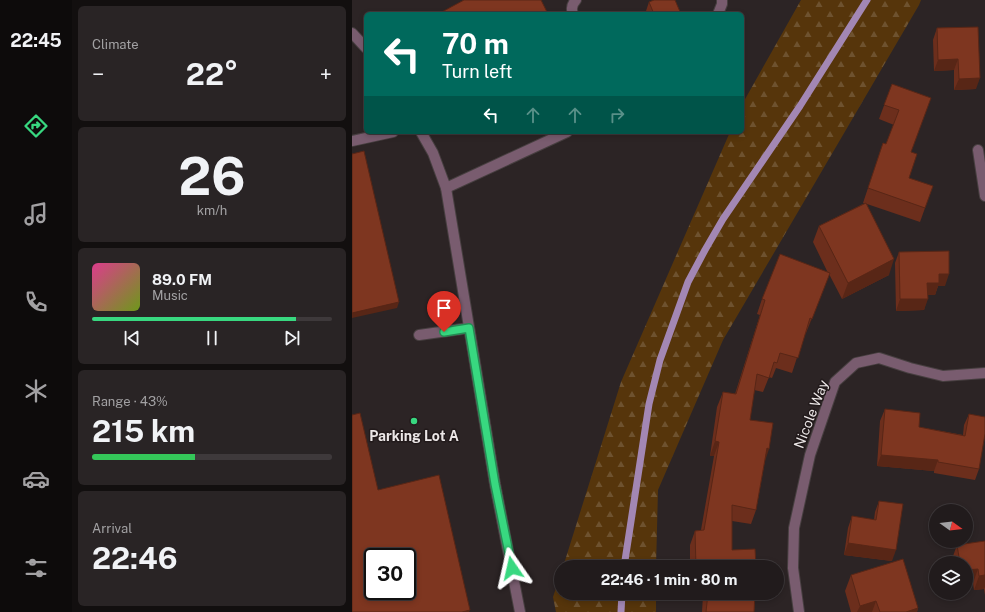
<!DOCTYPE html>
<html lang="en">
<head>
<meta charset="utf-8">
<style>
  :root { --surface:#211b1c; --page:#292425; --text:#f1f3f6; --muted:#a2a1a3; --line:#3e393b; --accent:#38d880 }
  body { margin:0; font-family:"Public Sans",sans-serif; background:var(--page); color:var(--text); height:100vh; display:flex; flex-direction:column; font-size:15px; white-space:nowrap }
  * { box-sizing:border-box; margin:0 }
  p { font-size:13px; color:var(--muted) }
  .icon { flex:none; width:22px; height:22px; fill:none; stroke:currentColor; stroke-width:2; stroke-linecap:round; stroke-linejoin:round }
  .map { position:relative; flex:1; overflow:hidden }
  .details { display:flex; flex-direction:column; gap:6px; padding:6px; background:#120f0f; width:280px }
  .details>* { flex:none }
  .banner { position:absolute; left:12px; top:12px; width:380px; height:122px; border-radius:6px; box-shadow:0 2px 6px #0003,0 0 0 1px var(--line); background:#00695c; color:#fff; overflow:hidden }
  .needle { width:26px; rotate:105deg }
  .fabs { position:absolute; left:577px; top:504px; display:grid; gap:8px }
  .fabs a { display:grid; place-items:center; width:44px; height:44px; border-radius:50%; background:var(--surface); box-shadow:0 2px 6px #0003,0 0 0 1px var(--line); font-size:20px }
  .speed { position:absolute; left:12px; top:548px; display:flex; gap:8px; font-size:20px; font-weight:700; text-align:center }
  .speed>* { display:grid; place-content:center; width:52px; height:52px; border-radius:50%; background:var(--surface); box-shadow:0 2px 6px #0003,0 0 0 1px var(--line); line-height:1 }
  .speed .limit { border:2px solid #111; border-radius:6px; background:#fff; color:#111 }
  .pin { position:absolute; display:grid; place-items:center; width:34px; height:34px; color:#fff; margin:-41px -17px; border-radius:50% 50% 50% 0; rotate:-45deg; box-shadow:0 0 4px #0007 }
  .pin .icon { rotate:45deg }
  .me { position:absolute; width:44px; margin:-22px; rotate:349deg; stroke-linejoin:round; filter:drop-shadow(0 0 3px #0008) }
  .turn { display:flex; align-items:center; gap:14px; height:84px; padding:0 12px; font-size:18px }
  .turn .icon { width:52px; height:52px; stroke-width:2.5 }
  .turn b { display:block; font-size:28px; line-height:34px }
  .lanes { display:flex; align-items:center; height:38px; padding:0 12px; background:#0003; justify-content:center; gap:20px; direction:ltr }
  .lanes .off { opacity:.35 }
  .big { font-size:30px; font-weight:700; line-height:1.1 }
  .details .card { flex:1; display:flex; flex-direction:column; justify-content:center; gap:6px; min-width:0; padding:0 14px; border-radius:6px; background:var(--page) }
  .details .dial { align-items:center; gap:0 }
  .dial b { font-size:52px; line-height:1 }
  .song { display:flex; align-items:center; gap:12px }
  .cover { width:48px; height:48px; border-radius:6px; background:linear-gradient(135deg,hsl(330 70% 55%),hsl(80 70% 35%)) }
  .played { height:4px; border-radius:2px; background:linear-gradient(90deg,var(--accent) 85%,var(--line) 85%) }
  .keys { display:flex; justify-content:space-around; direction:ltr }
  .heat { display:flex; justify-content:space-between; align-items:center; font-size:22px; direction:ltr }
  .charge { height:6px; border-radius:3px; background:linear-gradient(90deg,#34c759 43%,var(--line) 0) }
  .trip { position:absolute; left:202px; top:560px; width:230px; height:40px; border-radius:20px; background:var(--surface); box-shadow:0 2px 6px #0003,0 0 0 1px var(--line); font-weight:700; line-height:40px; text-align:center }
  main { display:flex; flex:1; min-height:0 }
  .tab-bar { display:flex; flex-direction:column; width:72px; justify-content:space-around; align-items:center; background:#0d0b0b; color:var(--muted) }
  .tab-bar .icon { width:28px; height:28px }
  .tab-bar .on { color:var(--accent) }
  .tab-bar b { font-size:18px; color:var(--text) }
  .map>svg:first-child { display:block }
</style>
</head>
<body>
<main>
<nav class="tab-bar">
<b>22:45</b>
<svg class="icon on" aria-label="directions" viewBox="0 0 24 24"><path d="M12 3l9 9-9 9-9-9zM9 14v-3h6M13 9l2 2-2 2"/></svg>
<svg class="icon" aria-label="music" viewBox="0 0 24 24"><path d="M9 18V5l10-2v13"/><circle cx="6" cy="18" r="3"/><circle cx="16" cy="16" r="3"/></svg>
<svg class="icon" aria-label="phone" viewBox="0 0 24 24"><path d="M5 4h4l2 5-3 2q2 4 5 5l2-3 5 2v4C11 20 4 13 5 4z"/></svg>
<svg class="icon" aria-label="climate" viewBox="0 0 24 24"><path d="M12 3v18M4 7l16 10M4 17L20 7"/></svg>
<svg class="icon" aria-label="car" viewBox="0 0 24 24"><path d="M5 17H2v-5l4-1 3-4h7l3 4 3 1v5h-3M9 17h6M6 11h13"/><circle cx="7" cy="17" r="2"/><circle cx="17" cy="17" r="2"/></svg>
<svg class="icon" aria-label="filters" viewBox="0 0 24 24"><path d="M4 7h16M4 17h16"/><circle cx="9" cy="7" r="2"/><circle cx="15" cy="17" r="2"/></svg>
</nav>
<section class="details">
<div class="card"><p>Climate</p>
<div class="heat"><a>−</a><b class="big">22°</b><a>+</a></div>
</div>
<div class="card dial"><b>26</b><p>km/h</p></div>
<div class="card">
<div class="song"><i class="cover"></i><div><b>89.0 FM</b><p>Music</p></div></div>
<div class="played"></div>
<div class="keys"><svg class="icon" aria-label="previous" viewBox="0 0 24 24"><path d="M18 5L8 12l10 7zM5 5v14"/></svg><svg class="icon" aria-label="pause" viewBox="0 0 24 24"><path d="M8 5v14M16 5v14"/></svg><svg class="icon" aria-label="next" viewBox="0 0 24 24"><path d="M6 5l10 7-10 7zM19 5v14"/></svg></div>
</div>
<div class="card"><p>Range · 43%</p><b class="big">215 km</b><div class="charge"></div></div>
<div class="card"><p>Arrival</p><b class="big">22:46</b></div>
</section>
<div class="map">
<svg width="633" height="612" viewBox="0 0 633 612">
  <defs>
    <pattern id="forest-firs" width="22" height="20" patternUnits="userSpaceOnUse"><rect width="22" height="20" fill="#56350b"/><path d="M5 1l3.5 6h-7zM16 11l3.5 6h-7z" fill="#6e522f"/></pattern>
  </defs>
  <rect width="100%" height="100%" fill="#2c2425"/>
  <g fill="url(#forest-firs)">
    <path d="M449 0H569L567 5 371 340 306 490 304 567H211L269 382 378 132H390V106L392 101Z"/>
    <path d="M209 573V593H304V612H204L201 597Z"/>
  </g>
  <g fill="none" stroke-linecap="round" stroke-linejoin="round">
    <g stroke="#a387b4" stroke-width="7">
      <path d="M272 567 297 404 308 360 336 282 353 250 371 219 448 106 515 0"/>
      <path d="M269 612 270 593"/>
    </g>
    <defs>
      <g id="service">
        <path d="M221 14C219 9 220 4 224 0"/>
        <path d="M366 14 370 4V0"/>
        <path d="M0 141 41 132"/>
        <path d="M94 188 215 132"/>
        <path d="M67 335 117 328"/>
      </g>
      <g id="minor">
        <path d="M0 33 14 48"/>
        <path d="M69 132 81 153 94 188 143 484 168 612"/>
        <path d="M626 150 633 196"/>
        <path d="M447 612 441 568 442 528 458 455 483 382 504 363 527 358 558 368 591 376 633 373"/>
      </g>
    </defs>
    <use href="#service" stroke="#473f40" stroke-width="12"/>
    <use href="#minor" stroke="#473f40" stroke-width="12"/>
    <use href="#service" stroke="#795c6f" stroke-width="10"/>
    <use href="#minor" stroke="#795c6f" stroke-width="10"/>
  </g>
  <g fill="#6c2e1c">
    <path d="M297 2 329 14H293Z"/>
    <path d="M626 27 624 89 602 90V70L582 71 581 40 585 28Z"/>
    <path d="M540 84 559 152 557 178 573 208 568 222 515 204 537 275 490 299 477 274 454 333H453L440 373 424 368 420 378 417 377 411 392 402 390 398 420 413 460 404 510 399 524 380 521V550L404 567H338V545L343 531 349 530 362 456H358L365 407 371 392 383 394 408 315 405 314 410 299 476 273 461 242 467 226 513 203H511L531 143 534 144 542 125 527 119Z"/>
    <path d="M547 252 593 286H586L583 295H576L572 310 544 311 543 263Z"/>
    <path d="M533 409 567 427 611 435 612 425 617 414 627 469 623 480 582 473V471L525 466 528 421Z"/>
    <path d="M527 501 540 561 492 555 496 528 500 516 522 520 523 512Z"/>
    <path d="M633 541V595L632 589 622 590 621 583 614 563H601L600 559 605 545Z"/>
    <path d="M499 575 566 608 565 612H499L493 591Z"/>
    <path d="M339 593H403L402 612H350L351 595H339Z"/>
  </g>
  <g fill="#582616">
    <path d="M606 59 602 70 582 71 586 60Z"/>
    <path d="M628 78 624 89 602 90 607 79Z"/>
    <path d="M542 259 537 275 490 299 496 283Z"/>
    <path d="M478 273 454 333 460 319Z"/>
    <path d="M587 274H597L593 286H586L583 295H571L575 283Z"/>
    <path d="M548 299H576L572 310 544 311Z"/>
    <path d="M47 302 45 308 0 318V313Z"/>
    <path d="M363 441 367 442 362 456H358Z"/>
    <path d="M415 448 417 449 412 464Z"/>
    <path d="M529 455 586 460 582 471 525 466Z"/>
    <path d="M496 543 544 550 540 561 492 555Z"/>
    <path d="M626 569 621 583 614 584V570Z"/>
    <path d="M633 575V587L632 589 622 590 627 576Z"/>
    <path d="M339 593H352L351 595H339Z"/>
    <path d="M524 601 520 612H505L508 606Z"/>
    <path d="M566 608 565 612H554Z"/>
    <path d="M118 610 117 612H110Z"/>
  </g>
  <g fill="#7e3620" stroke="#582616" fill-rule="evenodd">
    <path d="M112 0H189L196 14H89L88 13Z"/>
    <path d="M302 0H323L329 14H302L297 2Z"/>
    <path d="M626 27 628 78 607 79 606 59 586 60 585 28Z"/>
    <path d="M540 84 579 98 559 152 565 154 557 178 581 186 573 208 516 188 531 143 534 144 547 110 532 105Z"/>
    <path d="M12 151 47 302 0 313V154Z"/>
    <path d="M514 203 542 259 496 283 467 226Z"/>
    <path d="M597 251V274H587V283H575L576 299H548L547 252Z"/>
    <path d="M428 254 478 273 460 319 458 318 446 358 428 353 425 363 422 362 417 378 405 374 398 420 421 423 417 449 415 448 404 510 380 505V550L403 549 404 567H344L343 531 352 530 367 442 363 441 371 392 384 394 413 300 410 299Z"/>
    <path d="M533 409 568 413 567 427 613 436 617 414 633 417V434L627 469 586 462V460L529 455Z"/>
    <path d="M8 413 26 490 87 475 118 610 110 612H0V415ZM21 557H55V591H21Z"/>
    <path d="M527 501 551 504 544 550 496 543 500 516 524 520Z"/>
    <path d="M633 541V575L627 576 626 569 614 570V563H608L605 545Z"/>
    <path d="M551 559 566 608 554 612H528L524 601 508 606 499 575Z"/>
    <path d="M356 593H403L402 612H354Z"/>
  </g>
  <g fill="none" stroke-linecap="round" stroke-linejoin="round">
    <defs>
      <path id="route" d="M92 332 117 328 143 484 160 568"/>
    </defs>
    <use href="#route" stroke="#248c53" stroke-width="10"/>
    <use href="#route" stroke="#38d880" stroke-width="7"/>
  </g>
  <circle fill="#38d880" stroke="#221a1b" stroke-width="1.5" cx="62" cy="421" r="4"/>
  <g text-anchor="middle" stroke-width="3" stroke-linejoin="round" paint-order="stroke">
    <g font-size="14" fill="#ece7e7" stroke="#221a1b">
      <text transform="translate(459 414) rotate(-69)" y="5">Nicole Way</text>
    </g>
    <g font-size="14" font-weight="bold" fill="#ece7e7" stroke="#221a1b">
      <text x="62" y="441">Parking Lot A</text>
    </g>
  </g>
</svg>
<div class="fabs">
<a><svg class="needle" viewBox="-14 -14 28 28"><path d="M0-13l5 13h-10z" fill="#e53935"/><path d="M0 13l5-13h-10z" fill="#a2a1a3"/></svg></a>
<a><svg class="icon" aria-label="layers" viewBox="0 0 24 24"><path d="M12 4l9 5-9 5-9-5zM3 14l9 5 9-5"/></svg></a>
</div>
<div class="speed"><div class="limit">30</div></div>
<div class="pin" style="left:92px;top:332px;background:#d93025"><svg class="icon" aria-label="arrive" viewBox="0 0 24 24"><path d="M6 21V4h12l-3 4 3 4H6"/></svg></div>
<svg class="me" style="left:160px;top:568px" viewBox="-20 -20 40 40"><path d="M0-17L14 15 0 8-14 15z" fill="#38d880" stroke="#fff" stroke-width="4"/></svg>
<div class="trip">22:46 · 1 min · 80 m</div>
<div class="banner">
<div class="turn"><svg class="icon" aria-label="left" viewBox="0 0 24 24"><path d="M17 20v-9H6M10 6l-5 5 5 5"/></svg><div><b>70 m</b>Turn left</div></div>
<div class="lanes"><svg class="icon" aria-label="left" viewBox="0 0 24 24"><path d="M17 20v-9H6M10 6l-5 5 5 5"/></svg><svg class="icon off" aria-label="ahead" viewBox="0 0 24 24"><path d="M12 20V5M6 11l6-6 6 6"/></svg><svg class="icon off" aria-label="ahead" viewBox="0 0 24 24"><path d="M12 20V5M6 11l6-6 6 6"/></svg><svg class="icon off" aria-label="right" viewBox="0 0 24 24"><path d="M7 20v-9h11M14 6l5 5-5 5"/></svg></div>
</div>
</div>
</main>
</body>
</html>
